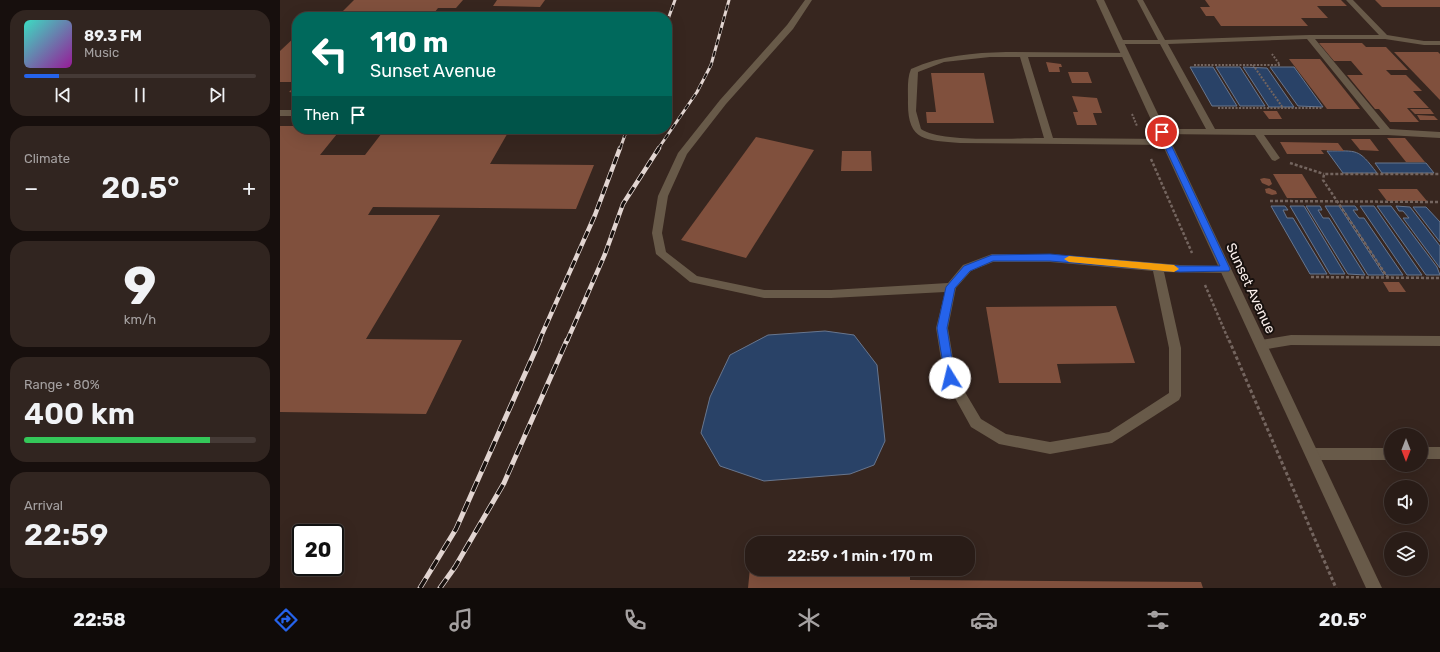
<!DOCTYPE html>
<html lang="en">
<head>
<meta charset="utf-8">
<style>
  :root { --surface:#291c17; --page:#312520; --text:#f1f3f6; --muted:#a5a1a1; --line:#453a36; --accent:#2563eb }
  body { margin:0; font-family:Rubik,sans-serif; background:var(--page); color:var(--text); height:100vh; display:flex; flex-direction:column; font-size:15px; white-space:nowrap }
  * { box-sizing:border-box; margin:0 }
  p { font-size:13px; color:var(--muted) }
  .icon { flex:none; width:22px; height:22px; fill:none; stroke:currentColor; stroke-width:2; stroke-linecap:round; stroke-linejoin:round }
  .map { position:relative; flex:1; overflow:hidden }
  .details { display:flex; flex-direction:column; gap:10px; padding:10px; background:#170f0d; width:280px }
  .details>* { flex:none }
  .hud { position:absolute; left:12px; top:12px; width:380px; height:122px; border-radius:16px; box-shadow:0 4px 16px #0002,0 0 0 1px var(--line); background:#00695c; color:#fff; overflow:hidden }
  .needle { width:26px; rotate:180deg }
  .buttons { position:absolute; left:1104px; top:428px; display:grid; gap:8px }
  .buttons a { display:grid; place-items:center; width:44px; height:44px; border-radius:50%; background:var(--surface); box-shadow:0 4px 16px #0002,0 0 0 1px var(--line); font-size:20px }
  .speed { position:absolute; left:12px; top:524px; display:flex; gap:8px; font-size:20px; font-weight:700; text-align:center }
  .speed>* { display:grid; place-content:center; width:52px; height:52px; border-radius:50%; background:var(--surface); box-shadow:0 4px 16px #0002,0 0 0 1px var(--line); line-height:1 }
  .speed .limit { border:2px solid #111; border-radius:6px; background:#fff; color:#111 }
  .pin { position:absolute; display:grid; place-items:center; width:34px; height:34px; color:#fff; margin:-17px; border:2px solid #fff; border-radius:50%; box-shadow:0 1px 4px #0007 }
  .me { position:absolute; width:44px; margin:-22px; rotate:351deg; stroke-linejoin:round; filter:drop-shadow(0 0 3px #0008) }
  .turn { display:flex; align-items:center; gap:14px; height:84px; padding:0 12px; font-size:18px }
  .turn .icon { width:52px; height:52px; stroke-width:2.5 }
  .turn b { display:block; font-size:28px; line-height:34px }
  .then { display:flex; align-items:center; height:38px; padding:0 12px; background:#0003; gap:8px; font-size:15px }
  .big { font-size:30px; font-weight:600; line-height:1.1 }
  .details .widget { flex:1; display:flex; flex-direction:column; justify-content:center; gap:6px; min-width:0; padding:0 14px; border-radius:16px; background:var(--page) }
  .details .dial { align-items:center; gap:0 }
  .dial b { font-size:52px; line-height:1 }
  .song { display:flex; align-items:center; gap:12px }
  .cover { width:48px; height:48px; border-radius:6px; background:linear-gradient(135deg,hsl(170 70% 55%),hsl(300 70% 35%)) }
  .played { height:4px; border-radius:2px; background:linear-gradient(90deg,var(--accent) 15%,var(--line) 15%) }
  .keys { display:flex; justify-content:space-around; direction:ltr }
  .heat { display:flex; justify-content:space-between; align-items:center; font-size:22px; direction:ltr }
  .charge { height:6px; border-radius:3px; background:linear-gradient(90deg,#34c759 80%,var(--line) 0) }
  .trip { position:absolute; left:465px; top:536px; width:230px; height:40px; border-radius:16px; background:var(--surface); box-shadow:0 4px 16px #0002,0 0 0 1px var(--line); font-weight:600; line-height:40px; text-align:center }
  .menu { display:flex; height:64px; justify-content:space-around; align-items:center; background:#100b09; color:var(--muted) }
  .menu .icon { width:28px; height:28px }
  .menu .current { color:var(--accent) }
  .menu b { font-size:18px; color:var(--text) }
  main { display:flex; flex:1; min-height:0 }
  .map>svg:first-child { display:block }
</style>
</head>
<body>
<main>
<section class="details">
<div class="widget">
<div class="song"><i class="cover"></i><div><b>89.3 FM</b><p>Music</p></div></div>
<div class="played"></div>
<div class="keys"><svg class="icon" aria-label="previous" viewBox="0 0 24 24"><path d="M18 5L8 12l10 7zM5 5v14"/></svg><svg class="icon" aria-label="pause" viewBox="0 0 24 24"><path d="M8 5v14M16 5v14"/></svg><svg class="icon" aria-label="next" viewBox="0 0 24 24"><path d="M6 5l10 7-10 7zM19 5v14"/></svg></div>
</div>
<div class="widget"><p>Climate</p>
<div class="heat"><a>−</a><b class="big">20.5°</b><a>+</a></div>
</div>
<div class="widget dial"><b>9</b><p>km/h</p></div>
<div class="widget"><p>Range · 80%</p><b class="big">400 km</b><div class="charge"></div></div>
<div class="widget"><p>Arrival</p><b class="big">22:59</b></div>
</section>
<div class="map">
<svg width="1160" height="588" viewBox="0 0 1160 588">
  <rect width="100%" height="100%" fill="#37261f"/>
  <g fill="#294267" stroke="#68768e">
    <path d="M910 67H933L957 106H932Z"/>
    <path d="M936 67H960L985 106H960Z"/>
    <path d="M963 67 987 68 1014 107H989Z"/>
    <path d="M990 67H1014L1043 107 1018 106Z"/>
    <path d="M1047 151C1078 151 1078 148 1097 173H1063Z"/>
    <path d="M1095 163H1146L1154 173H1102Z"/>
    <path d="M991 206H1005L1008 210H1003L1007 218H1013L1047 274H1030Z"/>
    <path d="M1010 206H1024L1065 274H1050Z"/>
    <path d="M1026 206H1040L1042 210H1038L1043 218H1049L1085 275 1068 274Z"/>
    <path d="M1045 206H1059L1104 275H1088Z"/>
    <path d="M1061 206H1075L1078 210H1073L1079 218H1084L1123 275H1106Z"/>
    <path d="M1080 206H1094L1142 275H1127Z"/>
    <path d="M1097 206H1111L1157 267 1160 275H1146Z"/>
    <path d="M1116 206 1130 207 1160 246V268L1123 218H1129L1123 211H1119Z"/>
    <path d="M1133 207H1146L1160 222V242Z"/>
    <path d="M545 331 574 335 597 365 605 441 594 465 570 474 484 481 440 466 421 433 430 397 450 355 488 335Z"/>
  </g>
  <g fill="#80503d">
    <path d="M74 0H183L176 8H158L151 17H57Z"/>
    <path d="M217 0H265L260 7 213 6Z"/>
    <path d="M925 0H1061L1067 6H1037L1048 18H1021L1028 26H941L934 16H926L920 7H930Z"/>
    <path d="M1095 0H1160V7H1102Z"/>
    <path d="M17 35V82H0V51Z"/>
    <path d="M1039 43H1082L1086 47H1106L1128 70H1106L1111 75H1126L1142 91H1133L1149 108H1127L1139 122H1110L1099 109H1095L1067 75H1083L1071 61H1054Z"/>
    <path d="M1114 52H1158L1160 54V100Z"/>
    <path d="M1009 59H1040L1080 109H1047Z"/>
    <path d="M766 62 781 64 782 67H779L780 72H769Z"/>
    <path d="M788 72H808L812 83H792Z"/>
    <path d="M651 73H704L714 123H647L646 112H656Z"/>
    <path d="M17 84V93L9 92Z"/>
    <path d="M792 96 817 98 822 113H813L817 125H797L793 112H798Z"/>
    <path d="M1130 109H1150L1154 114H1135Z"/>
    <path d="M983 111H997L1002 119H989Z"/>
    <path d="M1137 115 1154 116 1158 120H1140Z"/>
    <path d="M0 126H17V129H61L40 155H85L105 129H230L210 164 314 165 296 209 93 207 88 215H160L86 339 182 340 146 414 0 412Z"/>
    <path d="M476 137 534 150 466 258 401 240Z"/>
    <path d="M1107 138H1125L1145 162H1126Z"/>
    <path d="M1071 139H1090L1099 151 1080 150Z"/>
    <path d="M1000 142 1058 143 1064 151 1041 150 1044 154H1007Z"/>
    <path d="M562 151H591L592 171H561Z"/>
    <path d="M993 174H1022L1037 198H1007Z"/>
    <path d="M984 178 990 179 992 184 989 186 982 183 980 179Z"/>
    <path d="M989 188 996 191 997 194 992 195 986 193 985 189Z"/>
    <path d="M1098 189H1137L1147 201H1107Z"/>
    <path d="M1103 282H1119L1126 292H1109Z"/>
    <path d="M836 306 855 363 777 364 781 383H719L706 307Z"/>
    <path d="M473 537 629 539V543H473Z"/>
    <path d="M471 558 472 569H630V580L921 582 923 588H468Z"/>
  </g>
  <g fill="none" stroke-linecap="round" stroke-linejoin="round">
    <g stroke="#74655f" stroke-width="2" stroke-dasharray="2 1.5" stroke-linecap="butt">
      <path d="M914 65H1000L992 54"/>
      <path d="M973 65 1003 108"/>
      <path d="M938 108H1042"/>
      <path d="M852 114 857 126"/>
    </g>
    <g stroke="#74655f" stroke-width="2.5" stroke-dasharray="3 2" stroke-linecap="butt">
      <path d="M871 159 912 253"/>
      <path d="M1010 163 1044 174"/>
      <path d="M990 201 1160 202"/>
      <path d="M1031 277 1160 278"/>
      <path d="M1108 278 1043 180 1044 174H1160"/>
      <path d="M925 285 949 341"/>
    </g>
    <path stroke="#74655f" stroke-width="3" stroke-dasharray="3.5 2.5" stroke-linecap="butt" d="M949 340 1056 588"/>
    <g fill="#685a49" fill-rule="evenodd">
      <path d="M525 0H532L513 29 446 104 407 154 388 196 382 233 386 252 417 276 484 290H551L668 283 683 265 712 254H770L900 265 950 266 951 269 950 272 946 273 884 272 901 348V396L899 400 832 443 770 454 719 444 691 427 664 378 656 328 665 292 551 298H484L410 282 376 254 372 233 378 196 398 153 440 100 507 25ZM713 262H770L873 271 889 348V393L829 432 770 442 726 434 701 419 676 377 668 328 676 288 691 271Z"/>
      <path d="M857 0H863L885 40 1029 35H1099L1066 0H1073L1107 35 1144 41H1160V45H1144L1105 39H1035L1110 129 1160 132V138L1107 135H984L1000 158 995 161 992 160 975 135 879 134V130L882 129H926L880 44H840L836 42 840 40H878ZM1027 39 1100 129H935L888 44Z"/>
      <path d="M726 52 849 53V57H748L773 138 886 139 890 142 886 145 680 143C645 140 627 142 628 100 628 91 627 78 631 69 662 55 693 53 726 52ZM710 57H740L764 138C737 138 661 143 641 129L636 111 638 72 664 62Z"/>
      <path d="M1011 335 1160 336V346L1011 345 981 350 977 348 975 345 977 342 981 340Z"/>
      <rect x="1141" y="447" width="19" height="12"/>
      <path d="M1032 448H1111V460H1032L1027 458 1025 454 1027 450Z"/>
    </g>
    <g fill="#685a49" fill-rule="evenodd">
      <path d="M816 0H824L1102 588H1086Z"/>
      <rect x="0" y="110" width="17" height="6"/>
    </g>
    <defs>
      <g id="rail-far2">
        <path d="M387 22 395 0"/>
        <path d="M340 149 347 129"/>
        <path d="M378 149 417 92 431 65 449 0"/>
      </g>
      <g id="rail-far1">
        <path d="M259 341 315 215 340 148"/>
        <path d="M287 341 325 254 343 204 379 148"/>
      </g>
      <g id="rail">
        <path d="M140 588 176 529 260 340"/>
        <path d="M160 588 175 567 224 483 287 340"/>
      </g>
    </defs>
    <use href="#rail-far2" stroke="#e2d5d1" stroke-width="3"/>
    <use href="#rail-far1" stroke="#e2d5d1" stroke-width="4.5"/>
    <use href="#rail" stroke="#e2d5d1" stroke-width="5"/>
    <use href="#rail-far2" stroke="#18110e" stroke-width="2" stroke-dasharray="6" stroke-linecap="butt"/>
    <use href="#rail-far1" stroke="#18110e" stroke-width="3" stroke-dasharray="8" stroke-linecap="butt"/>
    <use href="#rail" stroke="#18110e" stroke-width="3.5" stroke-dasharray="11" stroke-linecap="butt"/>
  </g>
  <path fill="#2563eb" stroke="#184099" d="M879 130 885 132 950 269 949 271 900 272 770 261H713L690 271 675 288 667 328 675 378 670 383 666 382 657 328 666 287 684 266 712 255 770 254 900 266H940L878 132Z"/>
  <path fill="#f59e0b" d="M789 256 894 265 899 269 894 272 789 262 784 259Z"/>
  <g text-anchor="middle" stroke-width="4" stroke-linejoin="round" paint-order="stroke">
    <g font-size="14" fill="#faeeea" stroke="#18110e">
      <text transform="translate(971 288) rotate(65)" y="5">Sunset Avenue</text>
    </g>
  </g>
</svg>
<div class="buttons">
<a><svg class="needle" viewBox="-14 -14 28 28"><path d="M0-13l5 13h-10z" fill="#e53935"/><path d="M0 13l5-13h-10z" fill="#a5a1a1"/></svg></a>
<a><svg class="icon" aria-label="sound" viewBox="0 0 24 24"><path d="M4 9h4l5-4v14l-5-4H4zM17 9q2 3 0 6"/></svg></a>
<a><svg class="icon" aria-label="layers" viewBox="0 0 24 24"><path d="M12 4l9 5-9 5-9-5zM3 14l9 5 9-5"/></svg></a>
</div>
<div class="speed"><div class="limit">20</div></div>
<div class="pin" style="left:882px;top:132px;background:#d93025"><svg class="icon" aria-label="arrive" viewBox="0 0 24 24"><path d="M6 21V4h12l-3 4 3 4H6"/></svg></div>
<svg class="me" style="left:670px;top:378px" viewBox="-20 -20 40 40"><circle r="19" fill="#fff"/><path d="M0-13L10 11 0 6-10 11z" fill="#2563eb"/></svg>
<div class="trip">22:59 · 1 min · 170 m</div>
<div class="hud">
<div class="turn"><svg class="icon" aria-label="left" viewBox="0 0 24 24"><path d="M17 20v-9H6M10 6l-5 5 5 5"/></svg><div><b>110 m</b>Sunset Avenue</div></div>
<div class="then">Then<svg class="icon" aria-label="arrive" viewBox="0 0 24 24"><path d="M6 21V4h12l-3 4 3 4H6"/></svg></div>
</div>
</div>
</main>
<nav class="menu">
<b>22:58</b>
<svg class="icon current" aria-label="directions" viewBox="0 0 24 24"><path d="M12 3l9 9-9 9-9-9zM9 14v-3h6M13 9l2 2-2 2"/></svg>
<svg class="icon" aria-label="music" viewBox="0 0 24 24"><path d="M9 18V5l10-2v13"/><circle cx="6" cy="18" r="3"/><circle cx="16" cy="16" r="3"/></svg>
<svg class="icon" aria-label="phone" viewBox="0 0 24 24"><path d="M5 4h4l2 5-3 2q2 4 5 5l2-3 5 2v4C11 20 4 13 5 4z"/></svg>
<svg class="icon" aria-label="climate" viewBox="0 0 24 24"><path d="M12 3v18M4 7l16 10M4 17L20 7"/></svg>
<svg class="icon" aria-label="car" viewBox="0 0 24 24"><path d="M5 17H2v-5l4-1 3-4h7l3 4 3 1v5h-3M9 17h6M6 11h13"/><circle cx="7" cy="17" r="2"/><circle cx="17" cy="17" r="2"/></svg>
<svg class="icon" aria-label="filters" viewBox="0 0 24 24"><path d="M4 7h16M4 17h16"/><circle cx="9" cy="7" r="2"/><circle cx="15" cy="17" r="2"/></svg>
<b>20.5°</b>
</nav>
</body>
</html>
